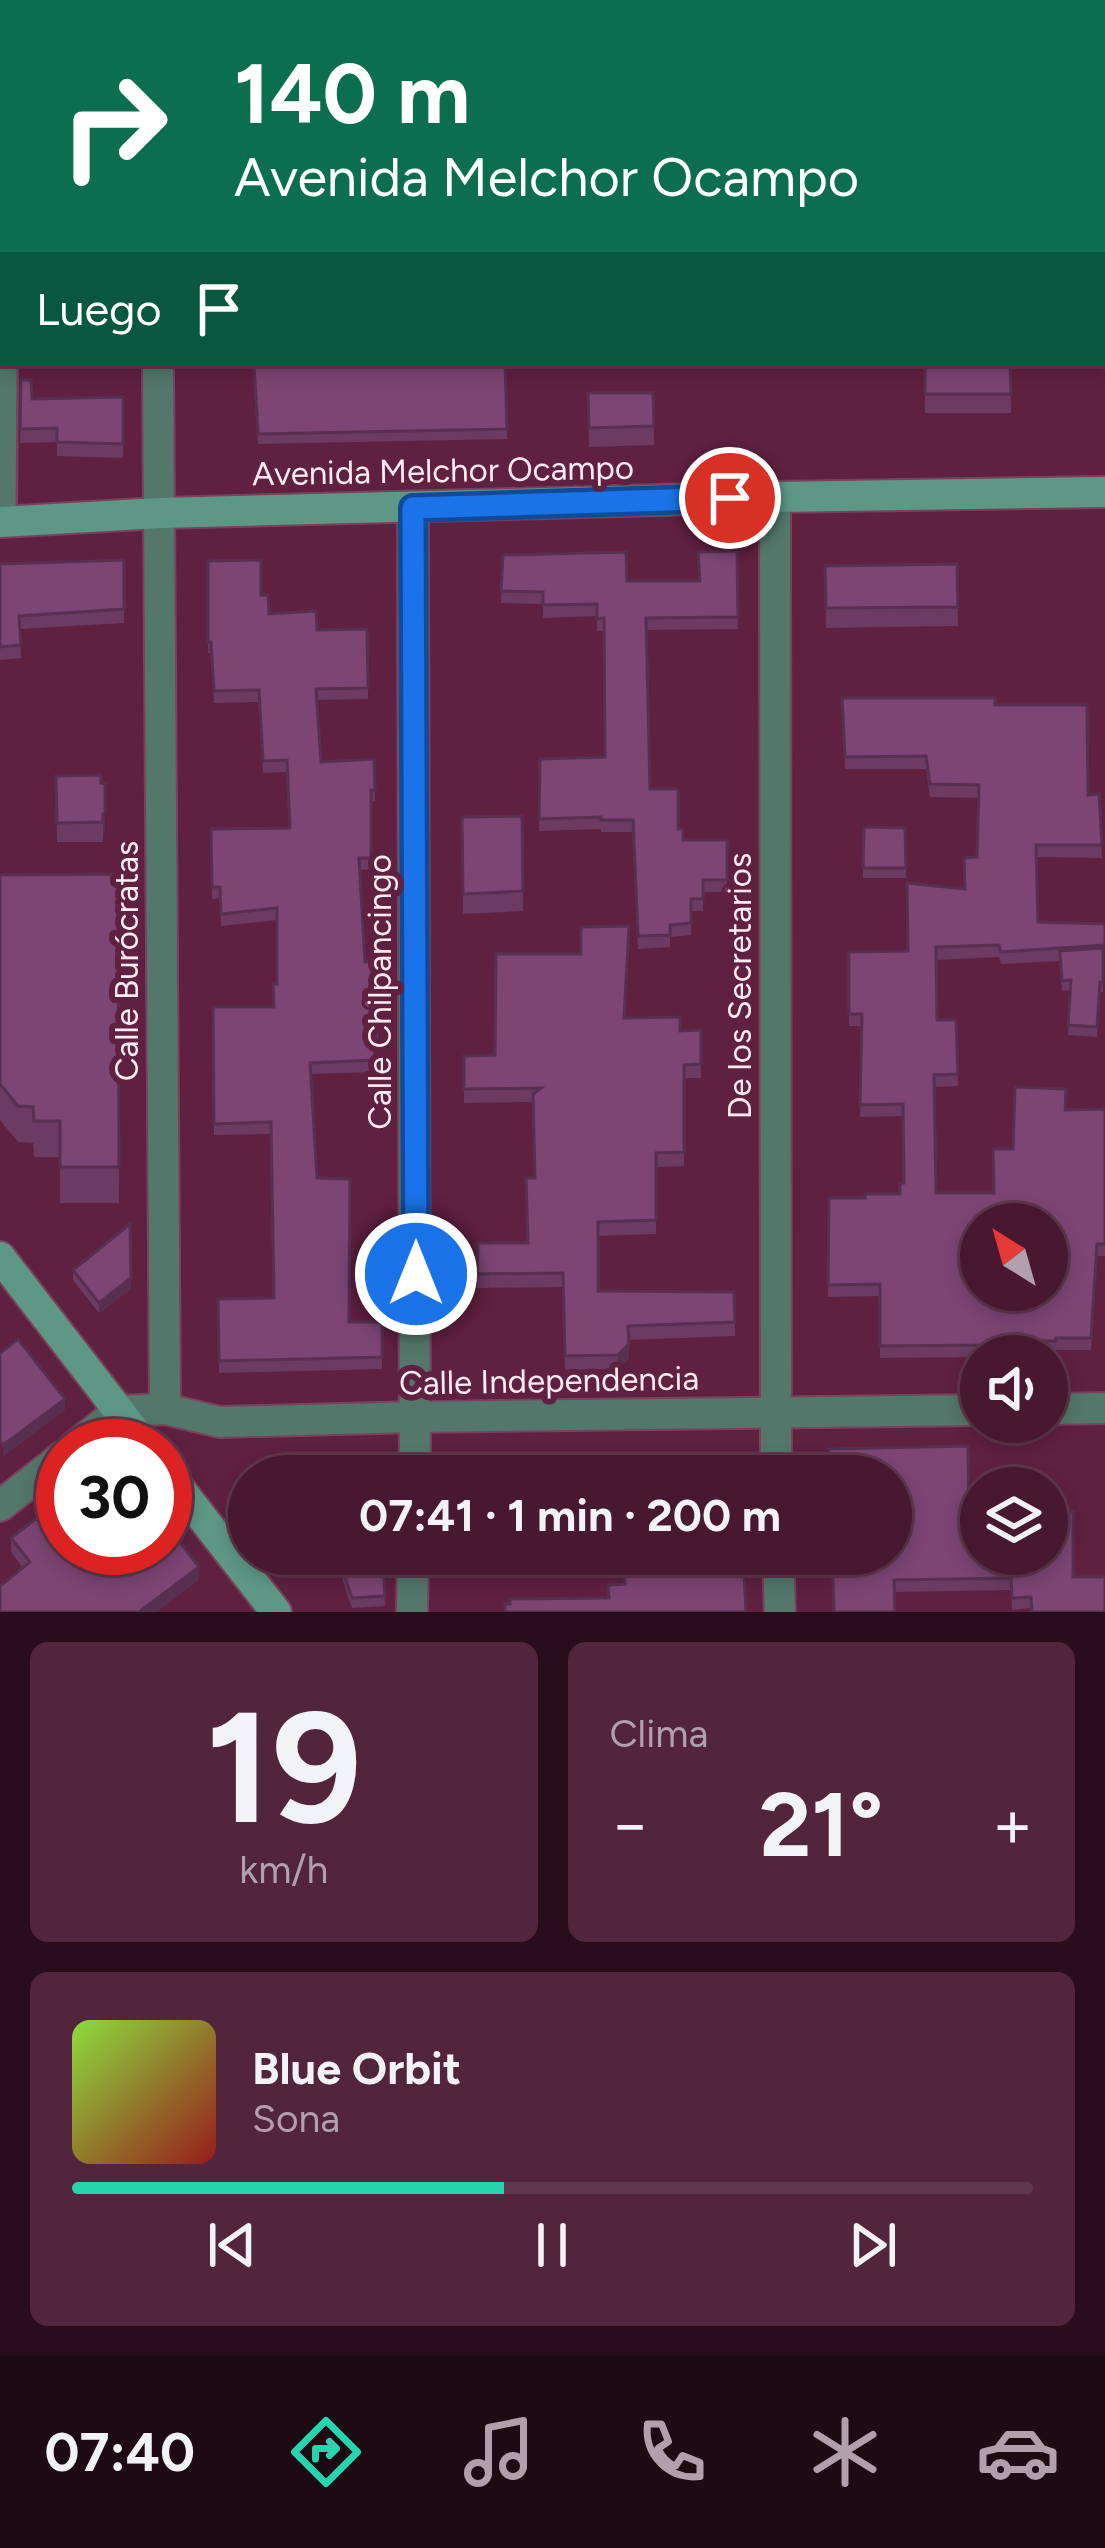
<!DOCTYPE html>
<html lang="es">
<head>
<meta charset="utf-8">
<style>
  :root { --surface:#481830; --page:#52253c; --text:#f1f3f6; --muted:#b1a0ab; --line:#60374c; --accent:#26d5ae }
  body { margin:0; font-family:Figtree,sans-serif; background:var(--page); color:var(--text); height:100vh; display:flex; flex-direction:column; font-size:45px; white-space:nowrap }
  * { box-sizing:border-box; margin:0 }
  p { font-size:39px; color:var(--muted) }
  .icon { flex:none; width:66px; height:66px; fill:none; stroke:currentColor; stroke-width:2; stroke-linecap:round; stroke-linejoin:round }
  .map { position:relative; height:1612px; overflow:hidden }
  .drawer { display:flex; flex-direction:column; gap:30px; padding:30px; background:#280d1a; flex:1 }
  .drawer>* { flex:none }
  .hud { position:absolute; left:0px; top:0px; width:1107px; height:366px; box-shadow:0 6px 18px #0003,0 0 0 3px var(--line); background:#0b6e4f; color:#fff; overflow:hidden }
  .needle { width:78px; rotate:323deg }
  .buttons { position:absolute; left:960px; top:1203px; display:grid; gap:24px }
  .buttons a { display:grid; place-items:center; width:108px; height:108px; border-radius:50%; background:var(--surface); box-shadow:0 6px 18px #0003,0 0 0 3px var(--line); font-size:60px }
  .speed { position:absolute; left:36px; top:1419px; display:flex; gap:24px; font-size:60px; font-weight:700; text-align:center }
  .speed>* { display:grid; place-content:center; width:156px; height:156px; border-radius:50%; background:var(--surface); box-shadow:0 6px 18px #0003,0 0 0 3px var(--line); line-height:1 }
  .speed .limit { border:18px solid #d22; background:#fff; color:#111 }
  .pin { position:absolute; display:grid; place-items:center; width:102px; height:102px; color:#fff; margin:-51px; border:6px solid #fff; border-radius:50%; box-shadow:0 3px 12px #0007 }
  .me { position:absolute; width:132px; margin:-66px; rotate:0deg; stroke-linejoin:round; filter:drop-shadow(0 0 9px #0008) }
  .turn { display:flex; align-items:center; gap:42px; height:252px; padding:0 36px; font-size:54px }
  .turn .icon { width:156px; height:156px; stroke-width:2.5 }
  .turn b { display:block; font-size:84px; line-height:102px }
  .then { display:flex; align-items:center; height:114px; padding:0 36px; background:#0003; gap:24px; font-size:45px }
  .big { font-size:90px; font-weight:700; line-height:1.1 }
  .drawer .card { flex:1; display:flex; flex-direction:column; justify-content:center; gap:18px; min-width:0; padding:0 42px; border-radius:18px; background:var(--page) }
  .drawer .dial { align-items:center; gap:0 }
  .dial b { font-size:156px; line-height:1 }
  .song { display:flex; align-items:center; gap:36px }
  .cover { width:144px; height:144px; border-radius:18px; background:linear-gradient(135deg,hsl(90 70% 55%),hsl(0 70% 35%)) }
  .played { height:12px; border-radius:6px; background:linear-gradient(90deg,var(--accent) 45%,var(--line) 45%) }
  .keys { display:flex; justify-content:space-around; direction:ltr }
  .heat { display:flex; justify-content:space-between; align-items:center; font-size:66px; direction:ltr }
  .drawer .tiles { flex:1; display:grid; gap:30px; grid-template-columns:1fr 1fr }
  .card:last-child { grid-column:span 2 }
  .trip { position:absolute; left:228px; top:1455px; width:684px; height:120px; border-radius:60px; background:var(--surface); box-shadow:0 6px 18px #0003,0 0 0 3px var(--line); font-weight:700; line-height:120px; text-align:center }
  .tab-bar { display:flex; height:192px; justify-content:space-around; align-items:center; background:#1d0a13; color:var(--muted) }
  .tab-bar .icon { width:84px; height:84px }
  .tab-bar .current { color:var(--accent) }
  .tab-bar b { font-size:54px; color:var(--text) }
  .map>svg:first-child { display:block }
</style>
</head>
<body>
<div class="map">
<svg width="1105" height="1612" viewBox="0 0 1105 1612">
  <rect width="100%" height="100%" fill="#602040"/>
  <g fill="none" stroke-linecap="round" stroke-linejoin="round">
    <defs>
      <g id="lane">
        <path d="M517 0V3"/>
        <path d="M0 249 3 252"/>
        <path d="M5 522 6 363"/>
      </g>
      <g id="street">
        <path d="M153 0V3"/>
        <path d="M158 363 165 1409"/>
        <path d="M775 497 776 1476"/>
        <path d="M413 508 415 1476"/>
        <path d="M1047 1409 1105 1408"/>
        <path d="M75 1446 119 1411 165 1409 220 1422 416 1417 981 1410"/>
        <path d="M0 1506 63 1456"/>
        <path d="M778 1554 780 1612"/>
        <path d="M412 1612 413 1554"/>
      </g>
      <g id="secondary">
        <path d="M0 522 160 513 775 497 1105 492"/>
        <path d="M0 1257 146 1446"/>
        <path d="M165 1470 276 1612"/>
      </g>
    </defs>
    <use href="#lane" stroke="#79415c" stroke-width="26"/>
    <use href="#street" stroke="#79415c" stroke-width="34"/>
    <use href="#secondary" stroke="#79415c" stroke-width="34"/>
    <use href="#lane" stroke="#53776b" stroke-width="21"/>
    <use href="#street" stroke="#53776b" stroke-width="30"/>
    <use href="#secondary" stroke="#5d9886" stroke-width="30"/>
  </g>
  <g fill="#6b3b64">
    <path d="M254 363H505L507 439 258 444Z"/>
    <path d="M925 363H1010L1011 413H925Z"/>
    <path d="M21 380 32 399 123 397V458L57 456V442L20 443Z"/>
    <path d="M588 393H653L654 445 589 447Z"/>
    <path d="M737 551 738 629 647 630 650 789 678 829 683 840H727V892H703V911H691V935L670 937V947L638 949 633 832H601V829L539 831 540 759 605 757 604 631H597V616L543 618V604L501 603 503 555 627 581H699Z"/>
    <path d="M124 560V623L20 629 21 658 0 660V564Z"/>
    <path d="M208 561 261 595 269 614 317 630 367 629 368 699 317 700 321 762 374 759 375 801H371V869L360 870 365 962H378V1039H374L375 1072 311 1074 317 1178 349 1322H382V1369L219 1373 218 1299 274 1298 271 1134 214 1135 213 1007H273L277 984V920L221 926 220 898 212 899 211 829 290 828 287 772 263 773 259 702 214 703 211 653H208Z"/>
    <path d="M957 564 958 626 826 628 825 566Z"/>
    <path d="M842 698 995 705 1088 795 1099 794 1102 858 1036 857 1038 922 1105 924 1103 992H1100L1097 1037 1068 1035 1070 990 1062 991 1060 961 1001 964 999 957 936 960 937 1020H956L958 1086 934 1087 936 1193H994L1013 1149 1066 1110 1105 1109V1256H1097L1091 1350H1056V1353L994 1352V1356L981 1357 880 1358V1296L828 1297 829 1198 900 1194 904 1183 903 1116 860 1117 862 1026H849V952L908 951 964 889 977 857 979 798 930 797 926 769H845Z"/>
    <path d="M101 775 105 832 103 834V842H57L56 776Z"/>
    <path d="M522 816 523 911 463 914 462 817Z"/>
    <path d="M864 827 905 828 906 878H863Z"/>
    <path d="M118 874 119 1203H60V1157H34L33 1143 18 1142 0 1120V875Z"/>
    <path d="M624 1018 680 1031 701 1030V1078H684V1166L656 1167V1234L598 1236V1291L734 1292 735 1336 628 1340 629 1358 618 1369 565 1370 563 1287 477 1288 478 1243H528L535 1178 533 1102 464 1103V1056L495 1055Z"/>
    <path d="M73 1270 131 1289 99 1313 73 1280Z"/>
    <path d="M969 1512 1047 1554 1031 1608 1012 1610 1011 1590 894 1592 834 1612Z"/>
    <path d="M49 1534 199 1580 23 1568 11 1552V1538Z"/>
    <path d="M334 1554H382L385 1606 352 1608Z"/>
  </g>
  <g fill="#573051">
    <path d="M105 813V832L103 834V814Z"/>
    <path d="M131 1278V1289L99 1313V1303Z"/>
    <path d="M629 1344V1358L618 1369V1355Z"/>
    <path d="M65 1399V1410L3 1457V1445Z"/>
    <path d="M199 1567V1580L157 1612H139Z"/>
  </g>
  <g fill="#7c4574" stroke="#573051" stroke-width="3" fill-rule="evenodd">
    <rect x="819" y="0" width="35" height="3"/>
    <rect x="0" y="58" width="3" height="66"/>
    <path d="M254 363H505L507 429 258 434Z"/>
    <path d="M925 363H1010L1011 394H925Z"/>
    <path d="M21 380H31L32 399 123 397V444L57 442V428L20 429Z"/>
    <path d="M588 393H653L654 426 589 428Z"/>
    <path d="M737 551 738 617 646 618 650 789H678V829H683V840H727V880H703V899H691V923L670 925V935L638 936 633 820H601V817L539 819 540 759 605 757 604 618 597 619V604L543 605V592L501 591 503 555 626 552 627 581H700L698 552Z"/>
    <path d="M124 560V609L19 616 21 645 0 647V564Z"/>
    <path d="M261 560V595H268L269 614 316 611 317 630 367 629 368 688 316 689 321 762 374 759 375 790H371V858H359L365 962H378V1027L374 1028 375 1060 310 1063 317 1178 350 1179 349 1322H382V1357L219 1361 218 1299 274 1298 271 1122 214 1124 213 1007H274L273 984H277V908L221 914 220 887H212L211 829 290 828 287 760 263 761 259 690 214 691 211 642H208V561Z"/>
    <path d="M957 564 958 607 826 608 825 566Z"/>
    <path d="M842 698H995V705H1087L1088 795 1099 794 1102 845H1036L1038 922 1105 924V945L1001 952 999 945 936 947 937 1020H956L958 1074 934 1075 936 1193H994L993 1149H1013L1015 1087 1066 1089 1065 1110 1105 1109V1244H1097L1091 1338H1056V1341L994 1340V1345L880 1346V1284L828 1285 829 1198H865V1194H900V1183H904L903 1104 860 1105 862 1014H849V952L908 951 907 883 965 889 964 858 977 857 979 785 930 784 926 756 845 757ZM981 1224H1047V1290H981Z"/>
    <path d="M101 775V783L105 784V813L103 814V822L57 823 56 776Z"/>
    <path d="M522 816 523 891 463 894 462 817Z"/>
    <path d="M864 827 905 828 906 868H863Z"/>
    <path d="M118 874 119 1167H60V1121H34L33 1107 18 1106 0 1084V875Z"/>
    <path d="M629 926 624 1018 680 1017V1031L701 1030V1064L684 1065V1152L656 1153V1220L598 1222V1291L734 1292 735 1322 628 1326 629 1344 618 1355 565 1356 563 1273 477 1274 478 1243H528L526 1178H535L533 1094 541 1088 464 1089V1056L495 1055 496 954H581V927Z"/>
    <path d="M1103 948V982H1100L1097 1027 1068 1025 1071 980 1062 981 1060 951Z"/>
    <path d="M130 1224 131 1278 99 1303 73 1270Z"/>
    <path d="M18 1339 65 1399 3 1445 0 1441V1353Z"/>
    <path d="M968 1446 969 1512H981V1554H1047V1512H1073V1577H1105V1612H1032L1031 1597 1012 1598 1011 1578 894 1580 895 1612H834L832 1554H891V1476H830L829 1449Z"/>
    <path d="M383 1457 384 1476H278V1461Z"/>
    <path d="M739 1459V1476H621L620 1463Z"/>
    <path d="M37 1518 49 1534 63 1524V1548H165L166 1524 199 1567 139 1612H0V1586L30 1562 11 1538Z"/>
    <path d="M337 1554H382L385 1596 352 1598Z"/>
    <path d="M623 1554H743L746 1612H505V1604H510V1599L609 1598 608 1585 625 1584Z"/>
  </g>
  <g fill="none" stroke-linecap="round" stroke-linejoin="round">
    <defs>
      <path id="route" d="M416 1274 413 508 730 498"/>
    </defs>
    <use href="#route" stroke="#114b97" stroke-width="30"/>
    <use href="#route" stroke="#1a73e8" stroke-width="21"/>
  </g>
  <g text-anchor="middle" stroke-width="12" stroke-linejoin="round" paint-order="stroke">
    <g font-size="33" fill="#fdecf2" stroke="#602040">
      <text transform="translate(443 470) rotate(-1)" y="12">Avenida Melchor Ocampo</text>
      <text transform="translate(126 961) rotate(-90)" y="12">Calle Burócratas</text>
      <text transform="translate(739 986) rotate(-90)" y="12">De los Secretarios</text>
      <text transform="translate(379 992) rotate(-90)" y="12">Calle Chilpancingo</text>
      <text transform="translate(549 1380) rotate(-1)" y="12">Calle Independencia</text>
    </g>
  </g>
</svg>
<div class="buttons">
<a><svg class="needle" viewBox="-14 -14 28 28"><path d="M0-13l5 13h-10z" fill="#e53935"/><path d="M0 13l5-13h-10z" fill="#b1a0ab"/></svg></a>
<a><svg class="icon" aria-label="sound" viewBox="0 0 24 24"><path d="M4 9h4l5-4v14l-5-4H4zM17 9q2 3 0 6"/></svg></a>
<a><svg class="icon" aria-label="layers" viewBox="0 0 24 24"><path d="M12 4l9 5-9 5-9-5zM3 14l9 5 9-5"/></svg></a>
</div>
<div class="speed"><div class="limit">30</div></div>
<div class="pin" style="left:730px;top:498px;background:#d93025"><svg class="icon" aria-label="arrive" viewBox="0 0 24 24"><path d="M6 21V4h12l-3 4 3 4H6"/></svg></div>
<svg class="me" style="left:416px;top:1274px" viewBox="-20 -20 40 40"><circle r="17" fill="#1a73e8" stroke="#fff" stroke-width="3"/><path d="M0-11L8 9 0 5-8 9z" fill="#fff"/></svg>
<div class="trip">07:41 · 1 min · 200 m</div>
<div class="hud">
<div class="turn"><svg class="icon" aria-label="right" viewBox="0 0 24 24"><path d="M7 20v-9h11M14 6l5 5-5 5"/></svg><div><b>140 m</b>Avenida Melchor Ocampo</div></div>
<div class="then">Luego<svg class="icon" aria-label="arrive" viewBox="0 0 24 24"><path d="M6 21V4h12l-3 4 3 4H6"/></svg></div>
</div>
</div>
<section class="drawer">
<div class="tiles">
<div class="card dial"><b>19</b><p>km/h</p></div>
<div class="card"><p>Clima</p>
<div class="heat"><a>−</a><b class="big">21°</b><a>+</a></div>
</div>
<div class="card">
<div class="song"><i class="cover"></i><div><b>Blue Orbit</b><p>Sona</p></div></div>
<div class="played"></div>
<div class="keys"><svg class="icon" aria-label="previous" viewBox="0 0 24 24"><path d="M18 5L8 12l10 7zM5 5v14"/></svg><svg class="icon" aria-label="pause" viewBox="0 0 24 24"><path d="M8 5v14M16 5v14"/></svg><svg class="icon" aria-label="next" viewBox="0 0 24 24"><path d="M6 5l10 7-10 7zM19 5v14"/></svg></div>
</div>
</div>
</section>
<nav class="tab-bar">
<b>07:40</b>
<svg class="icon current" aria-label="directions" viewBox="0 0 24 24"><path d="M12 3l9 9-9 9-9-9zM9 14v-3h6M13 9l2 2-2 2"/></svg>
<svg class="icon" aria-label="music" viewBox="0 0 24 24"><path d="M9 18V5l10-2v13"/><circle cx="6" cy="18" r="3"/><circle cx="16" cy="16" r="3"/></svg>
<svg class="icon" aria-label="phone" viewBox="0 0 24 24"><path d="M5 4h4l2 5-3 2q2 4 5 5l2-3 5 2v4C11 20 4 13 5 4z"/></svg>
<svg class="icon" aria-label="climate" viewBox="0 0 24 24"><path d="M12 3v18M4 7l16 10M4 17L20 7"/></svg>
<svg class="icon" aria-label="car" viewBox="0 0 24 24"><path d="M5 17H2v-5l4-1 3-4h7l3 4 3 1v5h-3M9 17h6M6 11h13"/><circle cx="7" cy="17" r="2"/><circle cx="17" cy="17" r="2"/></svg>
</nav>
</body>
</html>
